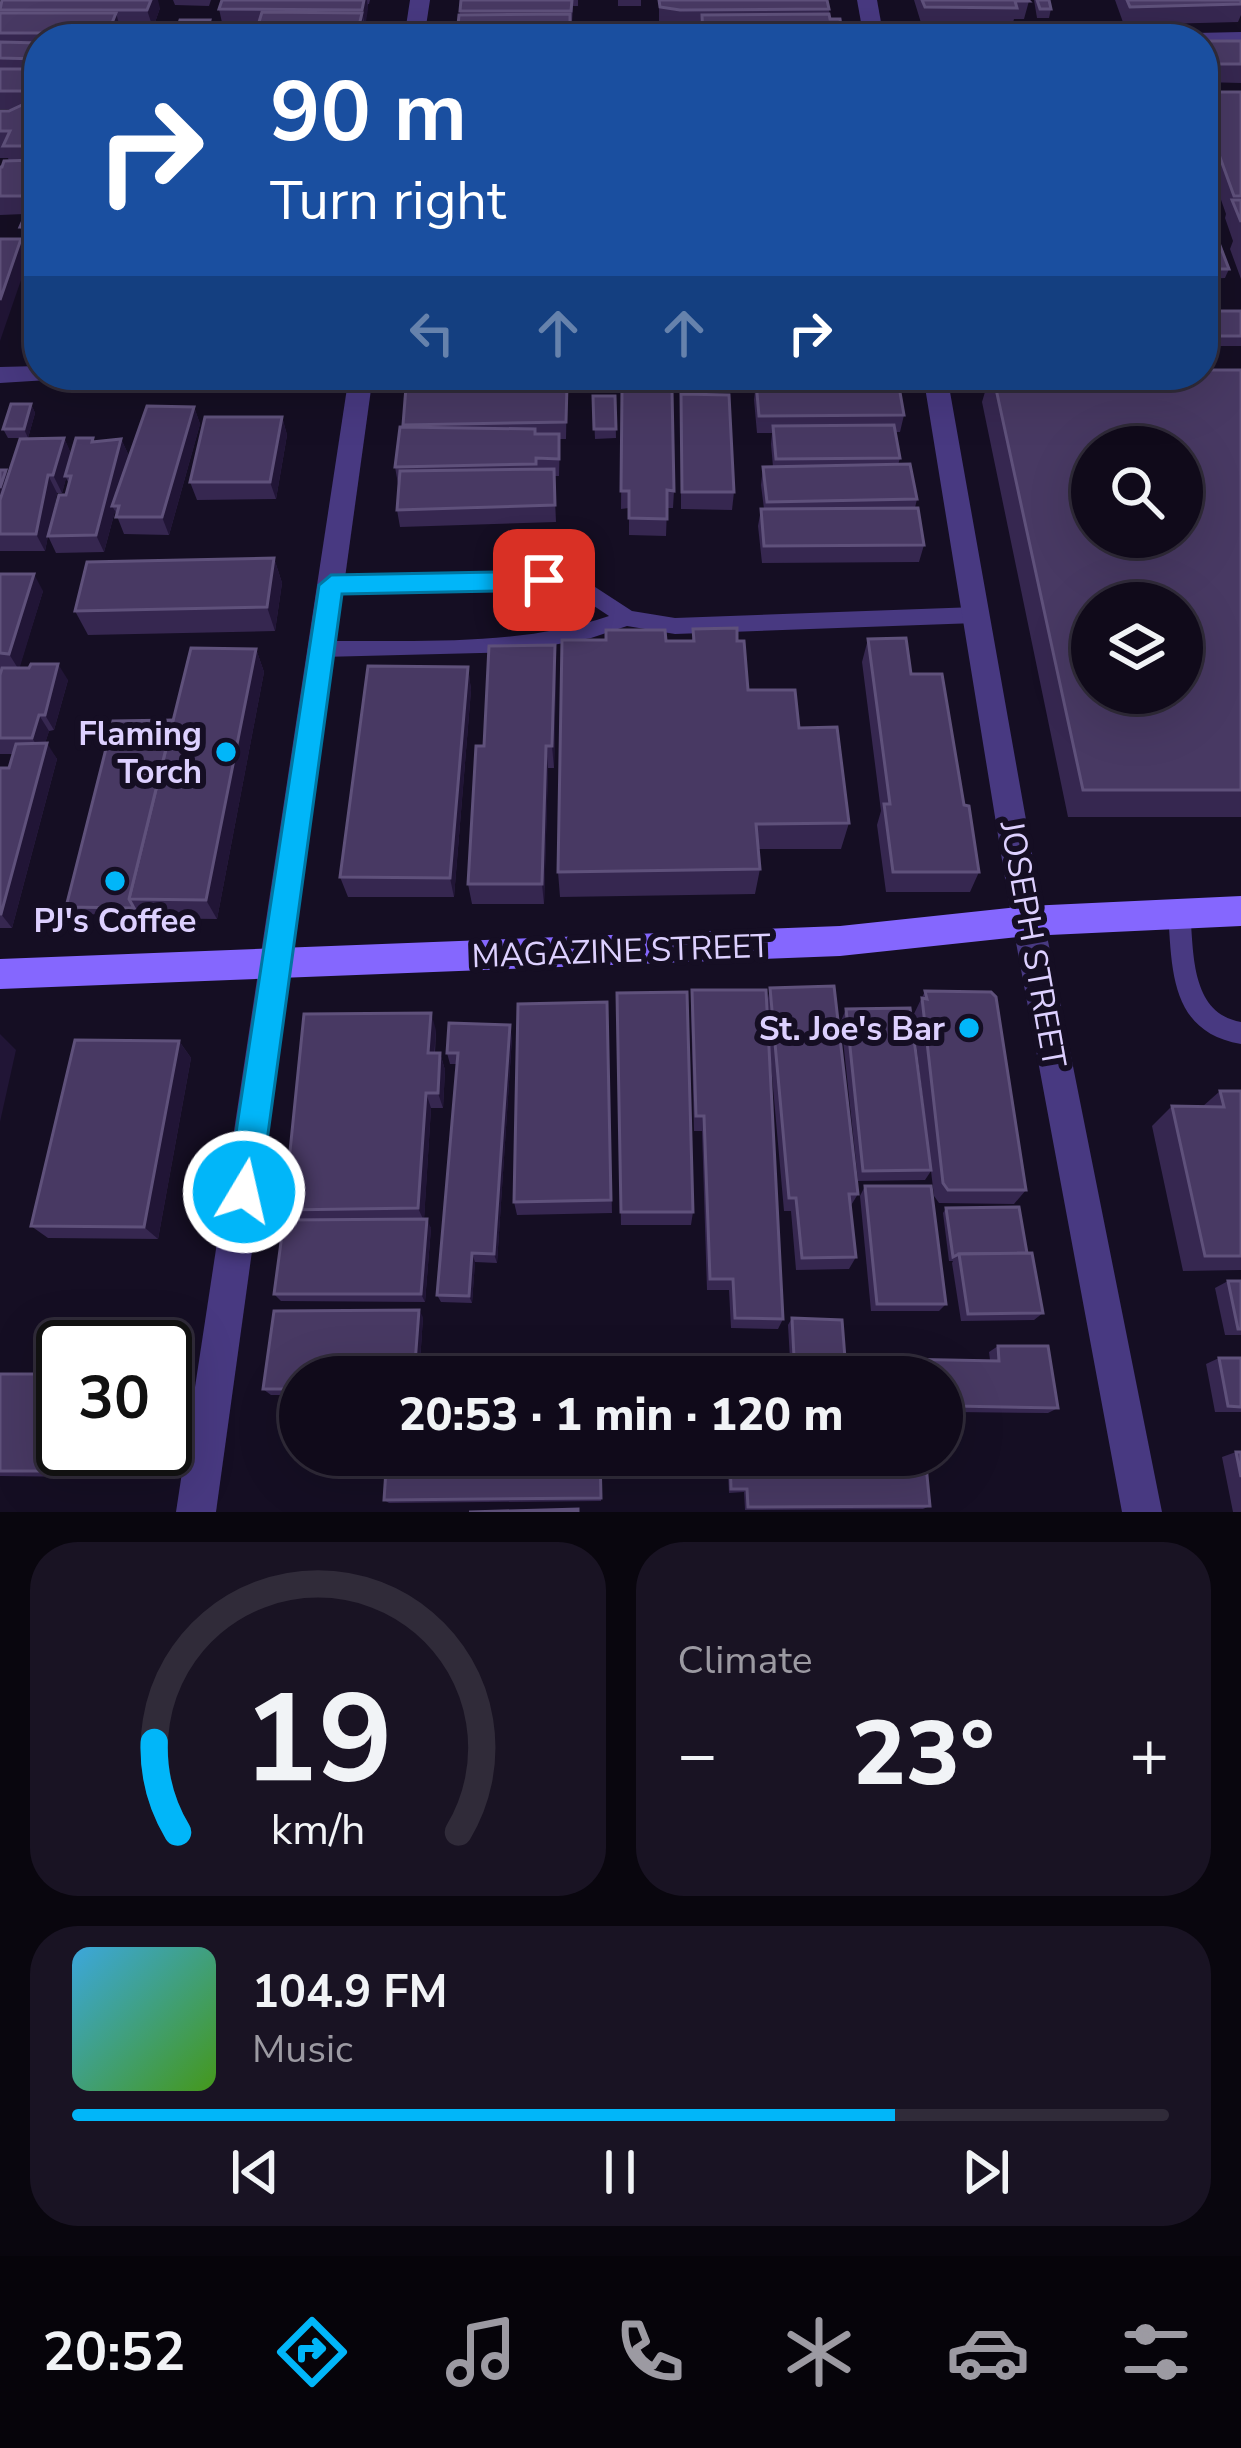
<!DOCTYPE html>
<html lang="en">
<head>
<meta charset="utf-8">
<style>
  :root { --surface:#100a1a; --page:#191323; --text:#f1f3f6; --muted:#9c9aa2; --line:#302b39; --accent:#01b6f9 }
  body { margin:0; font-family:"Nunito Sans",sans-serif; background:var(--page); color:var(--text); height:100vh; display:flex; flex-direction:column; font-size:45px; white-space:nowrap }
  * { box-sizing:border-box; margin:0 }
  p { font-size:39px; color:var(--muted) }
  .icon { flex:none; width:66px; height:66px; fill:none; stroke:currentColor; stroke-width:2; stroke-linecap:round; stroke-linejoin:round }
  .map { position:relative; height:1512px; overflow:hidden }
  .sheet { display:flex; flex-direction:column; gap:30px; padding:30px; background:#09060e; flex:1 }
  .sheet>* { flex:none }
  .hud { position:absolute; left:24px; top:24px; width:1194px; height:366px; border-radius:48px; box-shadow:0 12px 48px #0002,0 0 0 3px var(--line); background:#1a4fa0; color:#fff; overflow:hidden }
  .buttons { position:absolute; left:1071px; top:426px; display:grid; gap:24px }
  .buttons a { display:grid; place-items:center; width:132px; height:132px; border-radius:50%; background:var(--surface); box-shadow:0 12px 48px #0002,0 0 0 3px var(--line); font-size:60px }
  .speed { position:absolute; left:36px; top:1320px; display:flex; gap:24px; font-size:60px; font-weight:700; text-align:center }
  .speed>* { display:grid; place-content:center; width:156px; height:156px; border-radius:50%; background:var(--surface); box-shadow:0 12px 48px #0002,0 0 0 3px var(--line); line-height:1 }
  .speed .limit { border:6px solid #111; border-radius:18px; background:#fff; color:#111 }
  .pin { position:absolute; display:grid; place-items:center; width:102px; height:102px; color:#fff; margin:-51px; border-radius:24px; box-shadow:0 6px 18px #0006 }
  .me { position:absolute; width:132px; margin:-66px; rotate:9deg; stroke-linejoin:round; filter:drop-shadow(0 0 9px #0008) }
  .turn { display:flex; align-items:center; gap:42px; height:252px; padding:0 48px; font-size:54px }
  .turn .icon { width:156px; height:156px; stroke-width:2.5 }
  .turn b { display:block; font-size:84px; line-height:102px }
  .lanes { display:flex; align-items:center; height:114px; padding:0 48px; background:#0003; justify-content:center; gap:60px; direction:ltr }
  .lanes .off { opacity:.35 }
  .big { font-size:90px; font-weight:800; line-height:1.1 }
  .sheet .card { flex:1; display:flex; flex-direction:column; justify-content:center; gap:18px; min-width:0; padding:0 42px; border-radius:48px; background:var(--page) }
  .sheet .dial { align-items:center; gap:0 }
  .dial svg { height:312px; overflow:visible; fill:none; stroke:var(--line); stroke-width:7; stroke-linecap:round; text-anchor:middle }
  .dial text { fill:var(--text); stroke:none }
  .song { display:flex; align-items:center; gap:36px }
  .cover { width:144px; height:144px; border-radius:18px; background:linear-gradient(135deg,hsl(200 70% 55%),hsl(100 70% 35%)) }
  .played { height:12px; border-radius:6px; background:linear-gradient(90deg,var(--accent) 75%,var(--line) 75%) }
  .keys { display:flex; justify-content:space-around; direction:ltr }
  .heat { display:flex; justify-content:space-between; align-items:center; font-size:66px; direction:ltr }
  .sheet .tiles { flex:1; display:grid; gap:30px; grid-template-columns:1fr 1fr }
  .card:last-child { grid-column:span 2 }
  .trip { position:absolute; left:279px; top:1356px; width:684px; height:120px; border-radius:60px; background:var(--surface); box-shadow:0 12px 48px #0002,0 0 0 3px var(--line); font-weight:800; line-height:120px; text-align:center }
  .tab-bar { display:flex; height:192px; justify-content:space-around; align-items:center; background:#06040a; color:var(--muted) }
  .tab-bar .icon { width:84px; height:84px }
  .tab-bar .current { color:var(--accent) }
  .tab-bar b { font-size:54px; color:var(--text) }
  .map>svg:first-child { display:block }
</style>
</head>
<body>
<div class="map">
<svg width="1241" height="1512" viewBox="0 0 1241 1512">
  <rect width="100%" height="100%" fill="#150e23"/>
  <g fill="none" stroke-linecap="round" stroke-linejoin="round">
    <g fill="#483981" fill-rule="evenodd">
      <path d="M544 573 592 585 632 611 675 618 976 607 986 615 976 623 675 634 627 626 591 638 515 652 322 657 312 649 322 641C418 640 517 647 609 616L579 596 544 587 331 592 321 585 331 578Z"/>
      <path d="M1179 901 1187 904 1190 911C1194 952 1190 1013 1241 1022V1044C1170 1032 1172 970 1168 911L1171 904Z"/>
    </g>
    <g fill="#483981" fill-rule="evenodd">
      <path d="M410 0H430L424 39H404Z"/>
      <path d="M857 0H877L884 39H864Z"/>
      <path d="M1241 32V44L1203 45V39H1185L1195 33Z"/>
      <path d="M39 366V375H51L48 380 0 383V367Z"/>
      <path d="M349 375H373L216 1512H176Z"/>
      <path d="M923 375H947L1044 921 1162 1512H1122L1012 921Z"/>
    </g>
    <path fill="#8567fe" fill-rule="evenodd" d="M1241 896V926L1028 936 840 956 0 989V959L840 926 1028 906Z"/>
  </g>
  <g fill="#362750" fill-rule="evenodd">
    <path d="M173 0H211L209 6 175 5Z"/>
    <path d="M222 0H370L369 4H368L363 39H257L256 32 257 27H223L219 9Z"/>
    <path d="M461 0H578V6H573L571 39H457Z"/>
    <rect x="618" y="0" width="23" height="6"/>
    <path d="M659 0 829 9 830 19 842 33V39H692L701 37V28H680L659 25Z"/>
    <path d="M914 0H1028L1029 1 1024 19H1014L1012 26H922Z"/>
    <path d="M1034 0H1049L1051 9 1049 18H1037Z"/>
    <path d="M1115 0H1241V15L1238 22 1124 25Z"/>
    <path d="M0 4 160 8 153 28H120L119 39H39V237H24L20 227 25 214 0 215V167L9 161 8 158H0V111L13 109H0Z"/>
    <path d="M1203 41H1241V83L1203 82Z"/>
    <path d="M1203 92H1241V279L1230 249 1233 241 1225 218 1226 214 1206 157H1203Z"/>
    <path d="M1203 209 1229 269 1225 278 1203 279Z"/>
    <path d="M1205 311H1241V346H1209L1203 327Z"/>
    <path d="M1241 370V817H1068L982 402 990 375H1203Z"/>
    <path d="M756 382 904 415 900 432H895L900 458 898 465 917 499 915 508 924 545 919 562 762 563 758 526 761 509H764L761 485 763 467H773L771 444 772 433H757L754 400Z"/>
    <path d="M567 385 566 439H560L559 476H554L556 522 400 527 397 510 398 484 395 467 403 425Z"/>
    <path d="M622 391 674 491 673 508H667L666 536 629 535V508L621 509Z"/>
    <path d="M681 394 734 492 732 510 681 509Z"/>
    <path d="M593 396H615L616 438 595 439Z"/>
    <path d="M31 404 35 413 28 438H8L3 429Z"/>
    <path d="M194 407 200 424 169 535 124 534 115 511 104 552 56 553 48 536 45 551H0V470L8 474 64 438 71 454 93 438 95 442 121 439 129 456ZM66 478 69 484 66 495 49 531 57 493H62Z"/>
    <path d="M282 417 287 435 276 499 197 500 190 482Z"/>
    <path d="M274 558 282 583 275 631 88 635 75 611Z"/>
    <path d="M0 574 43 591 19 668 68 680 54 730 49 731 45 743 57 759 12 928H0V768H9L13 754H0V675L2 669H0Z"/>
    <path d="M693 629 737 641 748 690 799 728 849 823 841 849H758L760 869 755 894 560 897 558 872 666 641H692Z"/>
    <path d="M868 639 911 674 964 805 979 872 970 892H886L877 825 881 811 862 662Z"/>
    <path d="M256 649 264 672 217 919 142 918 139 913 138 915 71 914 66 907 173 720Z"/>
    <path d="M468 667 471 690 454 897H348L340 877Z"/>
    <path d="M556 668 554 768H548L544 904H472L468 884 484 746Z"/>
    <path d="M770 988 858 1194 850 1207 856 1257 849 1269 796 1270 791 1211H784L768 1031 783 1319 778 1329 731 1328 729 1290H707L702 1131H694L691 1007 692 990 767 1003Z"/>
    <path d="M925 991 1026 1190 1014 1204 939 1203 934 1196 931 1171 925 1180 858 1181 841 1021 846 1009 930 1160 913 1016Z"/>
    <path d="M617 993 693 1212 691 1225H621Z"/>
    <path d="M607 1002 612 1213 517 1215 514 1202Z"/>
    <path d="M436 1030 435 1053H440L445 1070 443 1108H431L424 1219 431 1228 425 1302 281 1301 274 1294 292 1220 284 1210Z"/>
    <path d="M512 1037 497 1263 475 1262 472 1303 441 1302 437 1295 457 1064H450L447 1053Z"/>
    <path d="M179 1041 191 1058 158 1239 48 1238 31 1226Z"/>
    <path d="M1220 1091H1241V1270L1183 1271 1152 1126 1172 1106 1202 1107Z"/>
    <path d="M865 1186 946 1304 939 1311H871L860 1196Z"/>
    <path d="M946 1208 1027 1253 1043 1313 1034 1320 961 1321 952 1263 953 1261H949L943 1213Z"/>
    <path d="M1228 1281H1241V1335H1225L1215 1288Z"/>
    <path d="M423 1317 419 1377H300V1395H271L263 1389Z"/>
    <path d="M792 1318 845 1358 990 1360 989 1352 998 1346 1058 1408 1048 1413 956 1412V1416L948 1421H942V1377H791L788 1325Z"/>
    <path d="M1219 1358H1241V1412H1215L1206 1364Z"/>
    <path d="M0 1374 84 1477 0 1476Z"/>
    <path d="M1236 1452H1241V1512H1233L1222 1457Z"/>
    <path d="M601 1455V1501L389 1503 384 1500Z"/>
    <path d="M727 1455H925L930 1506 923 1509 745 1510 744 1492 729 1493Z"/>
  </g>
  <g fill="#211536">
    <path d="M151 0H158L160 8 153 28 147 10Z"/>
    <path d="M364 0H367L368 9 365 28 362 10Z"/>
    <path d="M116 13 121 31 119 39H110L108 33Z"/>
    <path d="M362 13 364 32 363 39H359L358 30Z"/>
    <path d="M210 20 212 29 210 39H205Z"/>
    <path d="M21 239 29 257 0 341V300Z"/>
    <path d="M31 404 35 413 28 438 24 429Z"/>
    <path d="M194 407 200 424 169 535 162 517Z"/>
    <path d="M282 417 287 435 276 499 270 482Z"/>
    <path d="M64 438 72 456 62 493 53 475Z"/>
    <path d="M121 439 129 456 112 506 115 511 104 552 96 535Z"/>
    <path d="M6 470 10 479 0 512V488Z"/>
    <path d="M48 475 57 493 45 551 36 534Z"/>
    <path d="M274 558 282 583 275 631 267 607Z"/>
    <path d="M34 574 43 591 19 670 9 654Z"/>
    <path d="M555 645 556 668 554 768 552 746Z"/>
    <path d="M256 649 264 672 217 919 206 900Z"/>
    <path d="M58 664 68 680 54 730 45 715Z"/>
    <path d="M468 667 471 690 454 897 450 878Z"/>
    <path d="M39 715 49 731 42 753 32 738Z"/>
    <path d="M47 743 57 759 12 928 1 914Z"/>
    <path d="M546 746 548 768 544 904 542 884Z"/>
    <path d="M431 1013 436 1030 433 1070 428 1053Z"/>
    <path d="M510 1025 512 1037 497 1263 494 1254Z"/>
    <path d="M0 1034 16 1050 0 1122Z"/>
    <path d="M179 1041 191 1058 158 1239 144 1227Z"/>
    <path d="M440 1053 445 1070 443 1108 438 1093Z"/>
    <path d="M426 1093 431 1108 424 1221 418 1208Z"/>
    <path d="M427 1219 431 1228 425 1302 421 1294Z"/>
    <path d="M472 1253 475 1262 472 1303 469 1296Z"/>
    <path d="M419 1310 423 1317 419 1377H414Z"/>
    <path d="M70 1449H89L84 1477 66 1471Z"/>
  </g>
  <g fill="#483963" stroke="#5f517b" stroke-width="3" fill-rule="evenodd">
    <path d="M2 0H151L147 10H0Z"/>
    <path d="M222 0H364L362 10 219 9Z"/>
    <path d="M461 0H572L571 11H460Z"/>
    <path d="M659 0H827L829 9 680 10 660 7Z"/>
    <path d="M922 0H1028L1029 1H1015L1017 8 925 7Z"/>
    <path d="M1037 0H1049L1051 9H1040Z"/>
    <path d="M1127 0H1241V4L1130 7Z"/>
    <path d="M262 12 362 13 358 30 307 29 306 33 256 32Z"/>
    <path d="M0 13H116L108 33H0Z"/>
    <path d="M570 14V35L521 37 560 39H488V35H457L459 15Z"/>
    <path d="M829 14 830 19H840L842 33H810L811 39H692V37H703L702 15Z"/>
    <path d="M180 20H210L205 39H200L199 35 175 36Z"/>
    <path d="M199 35 198 39H123L124 36Z"/>
    <rect x="1203" y="41" width="38" height="23"/>
    <path d="M0 42 39 43V59L0 58Z"/>
    <rect x="0" y="69" width="39" height="22"/>
    <path d="M1203 92H1241V196H1234L1213 138H1203Z"/>
    <path d="M22 105 38 109 39 106V138L36 146H3L10 131H0V111H9Z"/>
    <path d="M35 160 33 166H39V196H0V167H2L4 161Z"/>
    <path d="M1232 200H1241V222Z"/>
    <path d="M28 209H39L34 224 35 227H20Z"/>
    <path d="M1203 209H1206L1229 269H1203Z"/>
    <path d="M0 239H21L0 300Z"/>
    <path d="M1205 311H1241V336H1213Z"/>
    <path d="M1203 370H1241V790H1083L993 375H1203ZM1092 447H1182V537H1092ZM1092 603H1182V693H1092Z"/>
    <path d="M898 381 904 415 759 416 756 382Z"/>
    <path d="M567 385 566 422 403 425 406 387Z"/>
    <path d="M622 391H672L674 491 667 490V519L629 518V491H621Z"/>
    <path d="M681 394 729 395 734 492H682Z"/>
    <path d="M593 396H615L616 429H594Z"/>
    <path d="M11 404H31L24 429H3Z"/>
    <path d="M147 406 194 407 162 517H116L119 506H112Z"/>
    <path d="M205 417H282L270 482H190Z"/>
    <path d="M894 425 900 458 776 459 773 426Z"/>
    <path d="M400 427 535 429V434H559V459L536 458V464L395 467Z"/>
    <path d="M64 438 53 475H48L36 534H0V500L20 439Z"/>
    <path d="M76 438H93L92 442 121 439 96 535 48 536 59 495H66L71 476H65Z"/>
    <path d="M910 464 917 499 767 502 763 467Z"/>
    <path d="M554 469 555 505 397 510 400 471Z"/>
    <path d="M0 470H6L0 488Z"/>
    <path d="M918 508 924 545 764 546 761 509Z"/>
    <path d="M274 558 267 607 75 611 87 562Z"/>
    <path d="M0 574H34L9 654 0 653Z"/>
    <path d="M737 628V641H744L748 690H795L799 728 837 727 849 823 756 824 760 869 558 872 562 640H606V630H665L666 641H694L693 629Z"/>
    <path d="M906 638 911 674H942L964 805 969 806 979 872H893L884 804H890L868 639Z"/>
    <path d="M555 645 552 746H546L542 884H468L476 746H484L489 646Z"/>
    <path d="M191 648 256 649 206 900 129 899Z"/>
    <path d="M31 664H58L45 715H39L32 738H0V675L2 668H29Z"/>
    <path d="M368 666 468 667 450 878 340 877Z"/>
    <path d="M173 720 129 899 134 908 66 907 113 721Z"/>
    <path d="M47 743 1 914H0V768H9L16 744Z"/>
    <path d="M834 986 858 1194H849L856 1257 802 1258 796 1198H789L770 988Z"/>
    <path d="M692 990H766L783 1319 735 1318 733 1279H710L704 1116H696Z"/>
    <path d="M925 991 991 992 996 997 1026 1190H948L943 1183 922 998 927 999Z"/>
    <path d="M687 992 693 1212H621L617 993Z"/>
    <path d="M607 1002 611 1200 514 1202 518 1004Z"/>
    <path d="M910 1008 931 1170 863 1171 846 1009Z"/>
    <path d="M431 1013 428 1053H440L438 1093H426L418 1208 284 1210 304 1014Z"/>
    <path d="M449 1023 510 1025 494 1254 472 1253 469 1296 437 1295 458 1053H447Z"/>
    <path d="M75 1040 179 1041 144 1227 31 1226Z"/>
    <path d="M1220 1091H1241V1256H1205L1172 1106 1224 1107Z"/>
    <path d="M865 1186H931L946 1304H877Z"/>
    <path d="M1019 1207 1027 1253 959 1254 953 1257 946 1208Z"/>
    <path d="M427 1219 421 1294H274L284 1220Z"/>
    <path d="M1032 1253 1043 1313 968 1314 959 1254Z"/>
    <path d="M1228 1281H1241V1329H1238Z"/>
    <path d="M419 1310 414 1377H300V1389H263L274 1311Z"/>
    <path d="M792 1318 842 1320 845 1358 999 1361 998 1346H1048L1058 1408 955 1406 956 1416 942 1415V1377H795Z"/>
    <path d="M1219 1358H1241V1407L1228 1406Z"/>
    <path d="M519 1359 518 1377H474L475 1360Z"/>
    <path d="M0 1374H63V1449H70L66 1471H0Z"/>
    <path d="M1236 1452H1241V1477Z"/>
    <path d="M387 1455H600L601 1498 384 1500Z"/>
    <path d="M730 1455H925L930 1506 748 1507 747 1489H731Z"/>
    <path d="M578 1509V1512H469Z"/>
  </g>
  <path fill="#01b6f9" stroke="#0176a2" stroke-width="3" d="M544 571 556 580 544 590 342 594 260 1192 256 1204 244 1209 232 1204 227 1192 319 585 331 575Z"/>
  <g fill="#01b6f9" stroke="#150e23" stroke-width="4.5">
    <circle cx="226" cy="752" r="12"/>
    <circle cx="115" cy="881" r="12"/>
    <circle cx="969" cy="1028" r="12"/>
  </g>
  <g text-anchor="middle" stroke-width="12" stroke-linejoin="round" paint-order="stroke">
    <g font-size="33" font-weight="bold" fill="#ddd0ff" stroke="#150e23" text-anchor="end">
      <text x="202" y="745">Flaming<tspan x="202" dy="38">Torch</tspan></text>
      <text x="115" y="932" text-anchor="middle">PJ's Coffee</text>
      <text x="945" y="1040">St. Joe's Bar</text>
    </g>
    <g font-size="33" fill="#ddd0ff" stroke="#150e23">
      <text transform="translate(1034 944) rotate(80)" y="12">JOSEPH STREET</text>
      <text transform="translate(621 950) rotate(-2)" y="12">MAGAZINE STREET</text>
    </g>
  </g>
</svg>
<div class="buttons">
<a><svg class="icon" aria-label="search" viewBox="0 0 24 24"><circle cx="10" cy="10" r="6"/><path d="M15 15l6 6"/></svg></a>
<a><svg class="icon" aria-label="layers" viewBox="0 0 24 24"><path d="M12 4l9 5-9 5-9-5zM3 14l9 5 9-5"/></svg></a>
</div>
<div class="speed"><div class="limit">30</div></div>
<div class="pin" style="left:544px;top:580px;background:#d93025"><svg class="icon" aria-label="arrive" viewBox="0 0 24 24"><path d="M6 21V4h12l-3 4 3 4H6"/></svg></div>
<svg class="me" style="left:244px;top:1192px" viewBox="-20 -20 40 40"><circle r="17" fill="#01b6f9" stroke="#fff" stroke-width="3"/><path d="M0-11L8 9 0 5-8 9z" fill="#fff"/></svg>
<div class="trip">20:53 · 1 min · 120 m</div>
<div class="hud">
<div class="turn"><svg class="icon" aria-label="right" viewBox="0 0 24 24"><path d="M7 20v-9h11M14 6l5 5-5 5"/></svg><div><b>90 m</b>Turn right</div></div>
<div class="lanes"><svg class="icon off" aria-label="left" viewBox="0 0 24 24"><path d="M17 20v-9H6M10 6l-5 5 5 5"/></svg><svg class="icon off" aria-label="ahead" viewBox="0 0 24 24"><path d="M12 20V5M6 11l6-6 6 6"/></svg><svg class="icon off" aria-label="ahead" viewBox="0 0 24 24"><path d="M12 20V5M6 11l6-6 6 6"/></svg><svg class="icon" aria-label="right" viewBox="0 0 24 24"><path d="M7 20v-9h11M14 6l5 5-5 5"/></svg></div>
</div>
</div>
<section class="sheet">
<div class="tiles">
<div class="card dial"><svg viewBox="0 0 100 80">
<path d="M14 69A42 42 0 1 1 86 69"/>
<path d="M14 69A42 42 0 0 1 8 46" stroke="#01b6f9"/>
<text x="50" y="56" font-size="32" font-weight="700">19</text>
<text x="50" y="72" font-size="11">km/h</text>
</svg></div>
<div class="card"><p>Climate</p>
<div class="heat"><a>−</a><b class="big">23°</b><a>+</a></div>
</div>
<div class="card">
<div class="song"><i class="cover"></i><div><b>104.9 FM</b><p>Music</p></div></div>
<div class="played"></div>
<div class="keys"><svg class="icon" aria-label="previous" viewBox="0 0 24 24"><path d="M18 5L8 12l10 7zM5 5v14"/></svg><svg class="icon" aria-label="pause" viewBox="0 0 24 24"><path d="M8 5v14M16 5v14"/></svg><svg class="icon" aria-label="next" viewBox="0 0 24 24"><path d="M6 5l10 7-10 7zM19 5v14"/></svg></div>
</div>
</div>
</section>
<nav class="tab-bar">
<b>20:52</b>
<svg class="icon current" aria-label="directions" viewBox="0 0 24 24"><path d="M12 3l9 9-9 9-9-9zM9 14v-3h6M13 9l2 2-2 2"/></svg>
<svg class="icon" aria-label="music" viewBox="0 0 24 24"><path d="M9 18V5l10-2v13"/><circle cx="6" cy="18" r="3"/><circle cx="16" cy="16" r="3"/></svg>
<svg class="icon" aria-label="phone" viewBox="0 0 24 24"><path d="M5 4h4l2 5-3 2q2 4 5 5l2-3 5 2v4C11 20 4 13 5 4z"/></svg>
<svg class="icon" aria-label="climate" viewBox="0 0 24 24"><path d="M12 3v18M4 7l16 10M4 17L20 7"/></svg>
<svg class="icon" aria-label="car" viewBox="0 0 24 24"><path d="M5 17H2v-5l4-1 3-4h7l3 4 3 1v5h-3M9 17h6M6 11h13"/><circle cx="7" cy="17" r="2"/><circle cx="17" cy="17" r="2"/></svg>
<svg class="icon" aria-label="filters" viewBox="0 0 24 24"><path d="M4 7h16M4 17h16"/><circle cx="9" cy="7" r="2"/><circle cx="15" cy="17" r="2"/></svg>
</nav>
</body>
</html>
